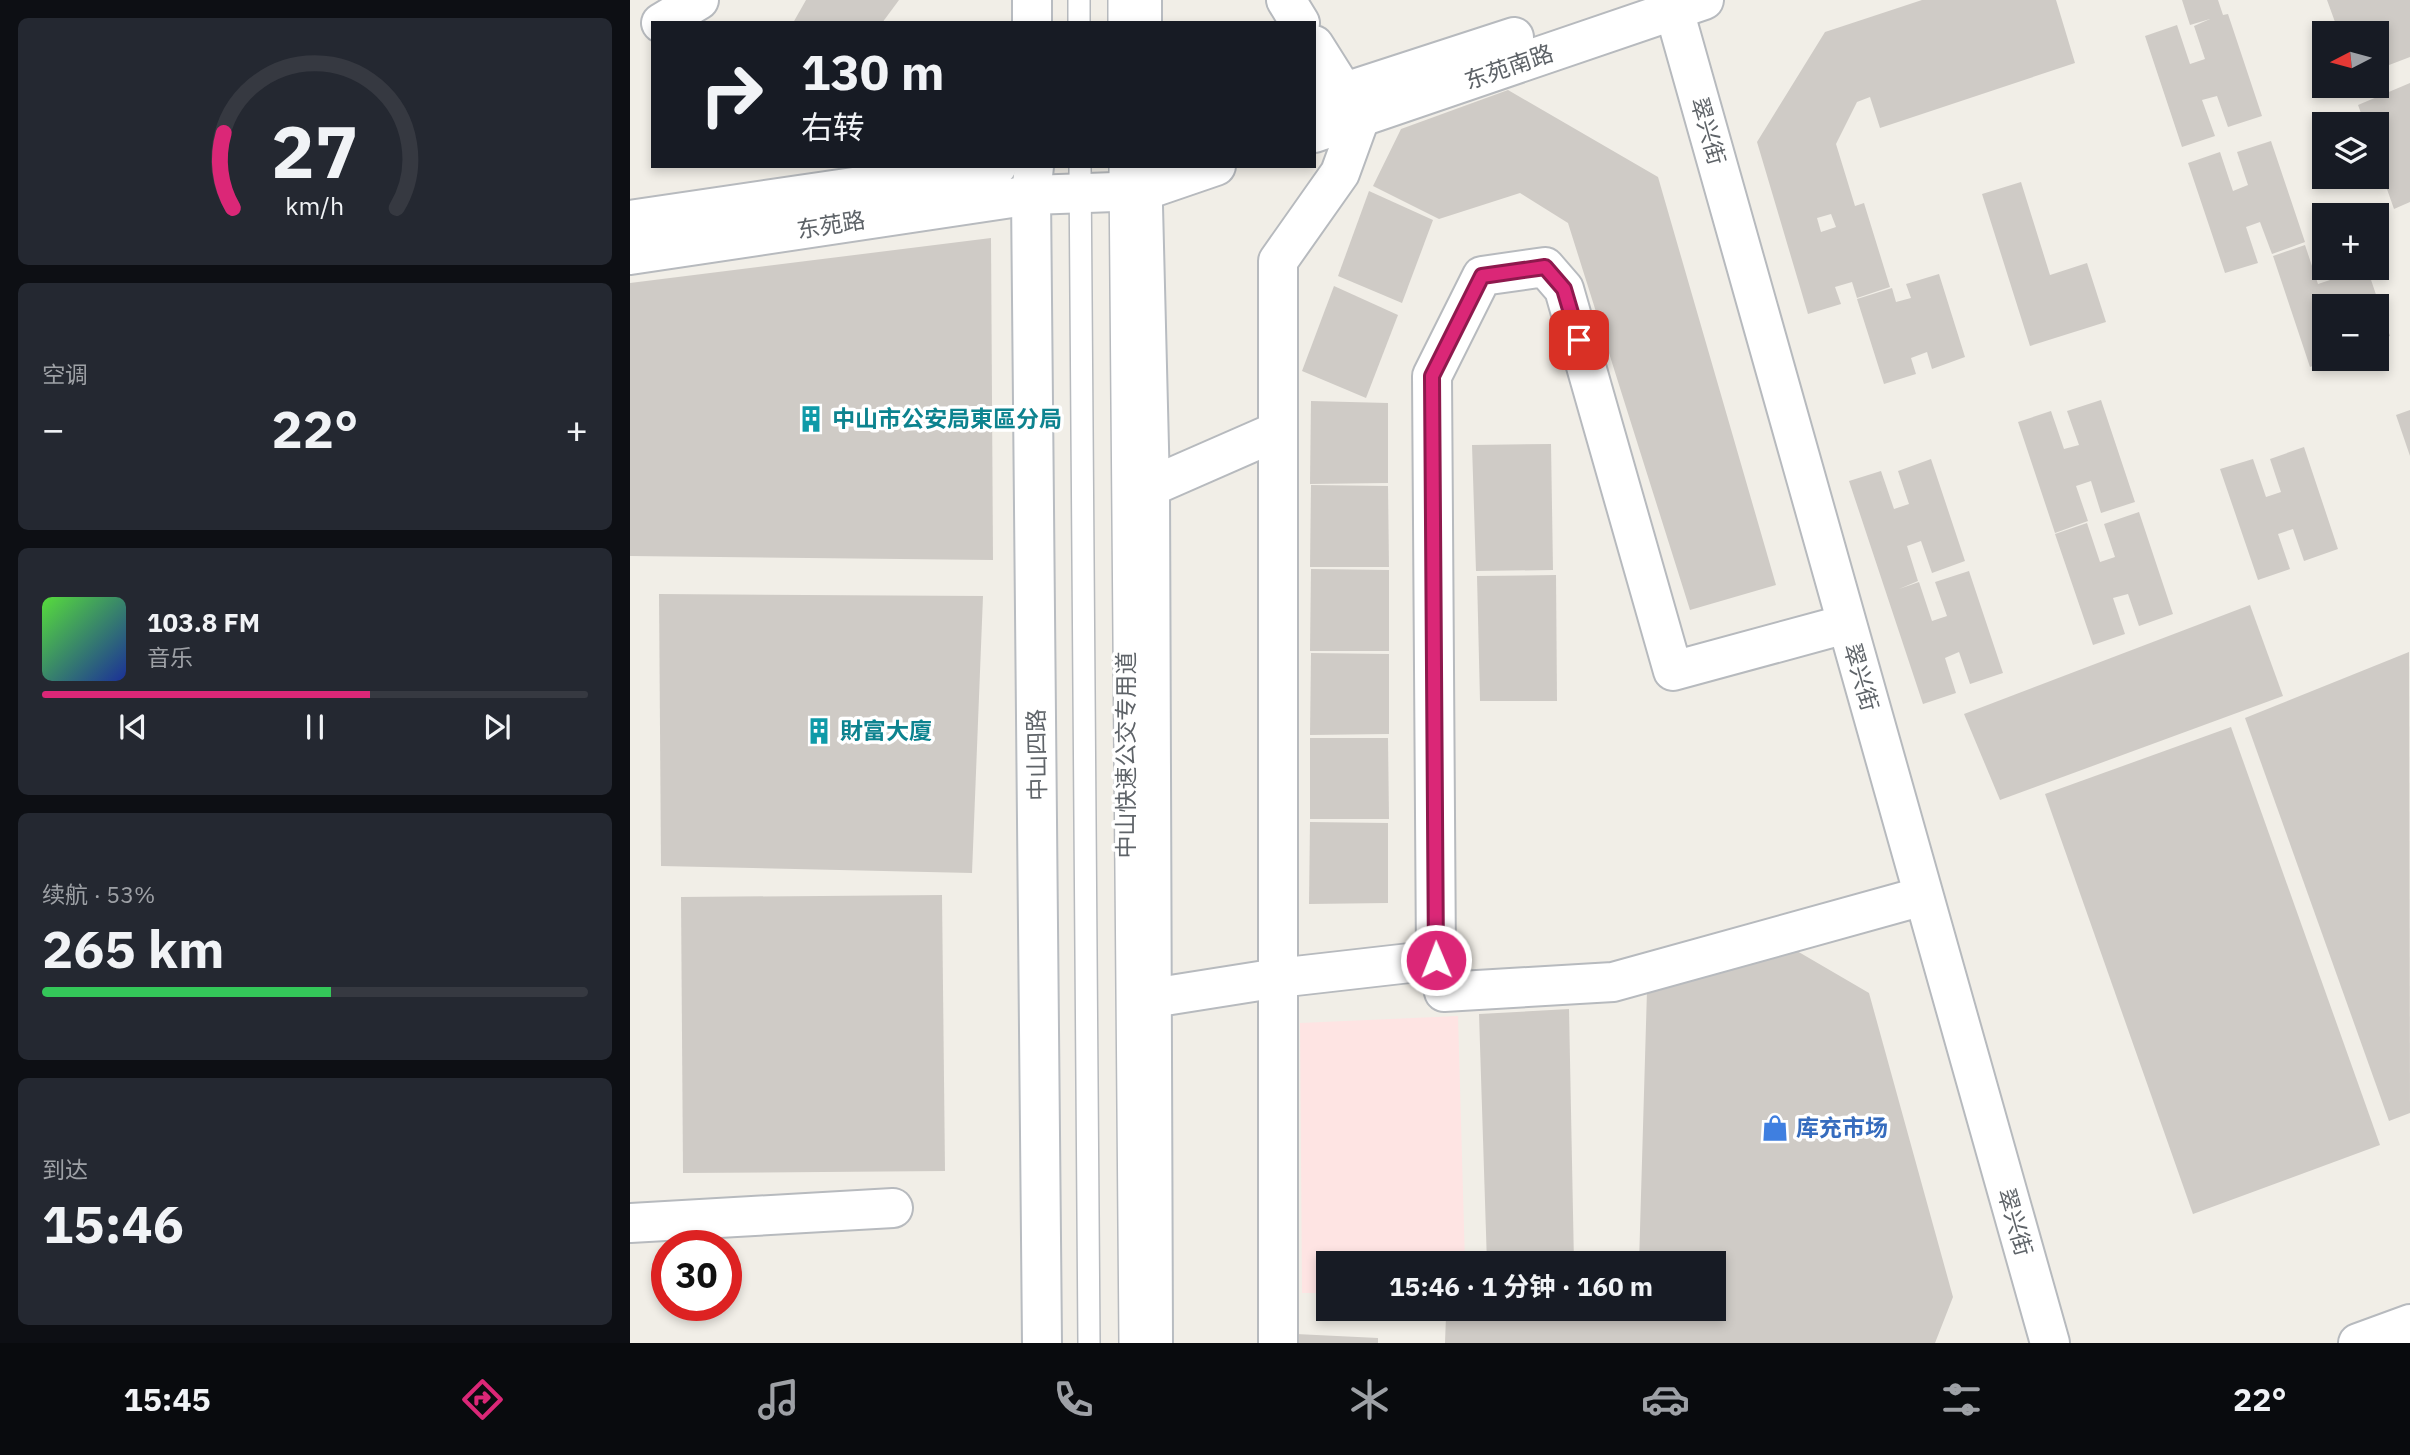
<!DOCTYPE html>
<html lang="zh">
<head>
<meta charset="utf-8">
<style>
  :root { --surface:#171b24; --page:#242831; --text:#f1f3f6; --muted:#9ea1a6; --line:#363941; --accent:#db2777 }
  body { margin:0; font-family:"IBM Plex Sans","Noto Sans SC",sans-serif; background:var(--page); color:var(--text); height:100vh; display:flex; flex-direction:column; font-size:26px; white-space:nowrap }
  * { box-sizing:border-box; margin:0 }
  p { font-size:23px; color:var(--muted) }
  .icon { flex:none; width:38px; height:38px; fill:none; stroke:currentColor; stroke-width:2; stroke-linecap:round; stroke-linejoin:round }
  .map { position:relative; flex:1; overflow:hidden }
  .panel { display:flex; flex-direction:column; gap:18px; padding:18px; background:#0d0f14; width:630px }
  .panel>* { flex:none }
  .guide { position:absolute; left:21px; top:21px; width:665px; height:147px; border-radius:0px; box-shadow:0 4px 10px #0003; background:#171b24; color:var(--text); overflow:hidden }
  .needle { width:46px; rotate:264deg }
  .tools { position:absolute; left:1682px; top:21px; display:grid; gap:14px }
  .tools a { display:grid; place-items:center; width:77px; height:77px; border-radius:0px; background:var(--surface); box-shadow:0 4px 10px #0003; font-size:35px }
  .speed { position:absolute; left:21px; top:1230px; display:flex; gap:14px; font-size:35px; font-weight:700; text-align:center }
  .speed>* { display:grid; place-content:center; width:91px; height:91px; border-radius:50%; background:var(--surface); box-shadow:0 4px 10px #0003; line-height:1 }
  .speed .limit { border:10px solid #d22; background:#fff; color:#111 }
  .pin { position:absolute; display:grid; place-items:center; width:60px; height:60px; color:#fff; margin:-30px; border-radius:14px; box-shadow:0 4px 10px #0006 }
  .me { position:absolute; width:77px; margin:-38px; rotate:359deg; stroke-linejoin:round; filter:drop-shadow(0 0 5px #0008) }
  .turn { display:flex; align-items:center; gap:24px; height:147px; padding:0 35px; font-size:32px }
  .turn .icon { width:91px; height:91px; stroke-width:2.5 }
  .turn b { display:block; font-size:49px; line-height:60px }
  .big { font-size:52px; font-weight:700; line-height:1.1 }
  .panel .card { flex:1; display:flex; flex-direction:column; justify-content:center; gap:10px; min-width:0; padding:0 24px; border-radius:10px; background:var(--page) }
  .panel .dial { align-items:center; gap:0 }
  .dial svg { height:182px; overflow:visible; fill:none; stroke:var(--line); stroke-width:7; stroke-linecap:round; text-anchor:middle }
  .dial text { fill:var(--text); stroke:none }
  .song { display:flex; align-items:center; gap:21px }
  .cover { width:84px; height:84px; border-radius:10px; background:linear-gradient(135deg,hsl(110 70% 55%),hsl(230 70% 35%)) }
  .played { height:7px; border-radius:4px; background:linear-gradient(90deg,var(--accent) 60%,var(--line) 60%) }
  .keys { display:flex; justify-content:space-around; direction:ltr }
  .heat { display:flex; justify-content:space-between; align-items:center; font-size:38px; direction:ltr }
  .charge { height:10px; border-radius:5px; background:linear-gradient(90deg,#34c759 53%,var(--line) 0) }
  .trip { position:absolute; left:686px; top:1251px; width:410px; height:70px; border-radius:0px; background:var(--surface); box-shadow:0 4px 10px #0003; font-weight:700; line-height:70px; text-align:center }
  .menu { display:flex; height:112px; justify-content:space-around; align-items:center; background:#090b0e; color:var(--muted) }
  .menu .icon { width:49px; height:49px }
  .menu .current { color:var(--accent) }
  .menu b { font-size:32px; color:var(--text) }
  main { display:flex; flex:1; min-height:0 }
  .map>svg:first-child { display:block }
</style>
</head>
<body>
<main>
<section class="panel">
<div class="card dial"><svg viewBox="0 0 100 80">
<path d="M14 69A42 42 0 1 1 86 69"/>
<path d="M14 69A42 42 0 0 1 10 36" stroke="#db2777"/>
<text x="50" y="56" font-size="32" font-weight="700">27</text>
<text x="50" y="72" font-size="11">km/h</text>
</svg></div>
<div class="card"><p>空调</p>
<div class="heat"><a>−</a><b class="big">22°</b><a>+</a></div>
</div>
<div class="card">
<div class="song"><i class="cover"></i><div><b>103.8 FM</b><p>音乐</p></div></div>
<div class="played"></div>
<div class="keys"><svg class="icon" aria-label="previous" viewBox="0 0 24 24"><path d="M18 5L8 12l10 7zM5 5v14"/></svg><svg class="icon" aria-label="pause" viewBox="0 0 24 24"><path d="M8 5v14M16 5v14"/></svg><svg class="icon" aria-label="next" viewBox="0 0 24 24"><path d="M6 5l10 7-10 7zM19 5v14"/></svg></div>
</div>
<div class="card"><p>续航 · 53%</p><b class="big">265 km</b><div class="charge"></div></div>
<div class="card"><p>到达</p><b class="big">15:46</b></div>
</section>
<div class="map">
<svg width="1780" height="1343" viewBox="0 0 1780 1343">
  <rect width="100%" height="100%" fill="#f1eee7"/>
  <path fill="#fee4e3" d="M828 1016 835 1263 698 1264V1293H672L670 1023Z"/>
  <g fill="#cfcbc6" fill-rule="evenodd">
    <path d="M176 0H269L252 23H163Z"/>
    <path d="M1292 0H1426L1445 63 1250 128 1240 97 1227 102 1206 144 1225 206 1234 203 1260 287 1227 298 1222 282 1205 287 1211 304 1178 314 1127 142 1195 32ZM1201 214 1206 227 1191 232 1187 218Z"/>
    <path d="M1552 0H1588L1593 15 1598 14 1632 116 1598 127 1587 96 1572 100 1585 136 1552 147 1515 36 1547 25 1560 64 1575 59 1564 26 1580 19 1560 25Z"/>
    <path d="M1697 0H1780V57L1746 70V33H1709Z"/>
    <path d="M1780 83V202L1764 209 1746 158V124H1735L1728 105Z"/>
    <path d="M878 90 1028 177 1146 585 1060 610 938 223 890 193 809 219 743 186 771 129Z"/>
    <path d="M1641 141 1675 242 1642 254 1630 222 1616 227 1628 263 1595 273 1558 163 1590 152 1603 191 1618 185 1607 152Z"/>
    <path d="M1391 182 1420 275 1457 263 1476 322 1400 346 1352 194Z"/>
    <path d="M739 191 803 220 772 303 708 276Z"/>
    <path d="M361 238 363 560 0 556V283Z"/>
    <path d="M1675 245 1688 284 1703 279 1699 268H1737L1760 336 1746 341V306H1694V359H1703L1680 367 1643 256Z"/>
    <path d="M1309 274 1335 357 1302 369 1297 352 1281 358 1286 374 1254 384 1227 299 1262 288 1266 302 1281 298 1276 284Z"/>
    <path d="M704 286 768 315 736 398 672 371Z"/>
    <path d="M1471 400 1505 502 1471 513 1461 481 1446 486 1458 521 1425 533 1388 422 1421 411 1434 449 1449 445 1437 411Z"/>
    <path d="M681 401 758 403V483L680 484Z"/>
    <path d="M1780 410V456L1766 415Z"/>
    <path d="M921 444 923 570 846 571 842 445Z"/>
    <path d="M1674 447 1708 549 1674 561 1663 529 1648 534 1660 569 1628 580 1590 469 1623 459 1636 497 1651 492 1640 459Z"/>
    <path d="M1301 459 1335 561 1302 573 1291 541 1277 546 1288 581 1269 589 1289 582 1302 621 1317 616 1305 582 1339 571 1373 673 1340 684 1329 652 1315 658 1326 693 1293 704 1219 481 1251 471 1264 509 1279 504 1268 471Z"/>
    <path d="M681 485 758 486 759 567H680Z"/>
    <path d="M1509 512 1543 614 1509 626 1498 594 1483 598 1495 634 1463 645 1425 534 1457 523 1470 562 1485 557 1474 524Z"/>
    <path d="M681 569 759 570V651H680Z"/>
    <path d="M926 575 927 701H850L847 576Z"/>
    <path d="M29 594 353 596 342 873 31 866Z"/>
    <path d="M1620 605 1653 696 1370 800 1334 714Z"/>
    <path d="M1779 652 1780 1113 1759 1121 1615 718Z"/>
    <path d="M681 653 759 654V734L680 735Z"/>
    <path d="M1601 727 1750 1145 1563 1214 1415 794Z"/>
    <path d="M680 738H758L759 819H680Z"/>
    <path d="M680 822 758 823V903L679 904Z"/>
    <path d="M312 895 315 1171 53 1173 51 897Z"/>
    <path d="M1167 951 1239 993 1323 1297 1305 1343H815L816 1316 1008 1320V1309H1083V1264H1009L1017 990Z"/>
    <path d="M939 1009 944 1264H857L849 1014Z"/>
    <path d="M666 1334 748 1338V1343H666Z"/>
  </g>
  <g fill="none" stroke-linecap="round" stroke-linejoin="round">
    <defs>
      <g id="service">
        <path d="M449 0V23"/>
        <path d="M489 0V23"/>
        <path d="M450 166 459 1343"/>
        <path d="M490 166 500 1343"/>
      </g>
      <g id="minor">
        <path d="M656 0 670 23"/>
        <path d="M1044 10 1420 1343"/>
        <path d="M31 23 69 0"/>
        <path d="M520 487 648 431"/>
        <path d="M806 960 802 376 852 276 915 267 934 289 1043 671 1216 624"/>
        <path d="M522 998 648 978 806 960 814 992 983 982 1293 896"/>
        <path d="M0 1223 263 1208"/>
        <path d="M648 1343V261L710 173 730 118 684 45"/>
        <path d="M1728 1343 1780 1324"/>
      </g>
      <g id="tertiary">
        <path d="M684 102 884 37"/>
        <path d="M684 133 1074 0"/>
        <path d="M0 220 367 166"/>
        <path d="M0 255 401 195 513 191 586 166"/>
      </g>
      <g id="secondary">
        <path d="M402 0V23"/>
        <path d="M512 23V0"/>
        <path d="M404 166 401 195 412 1343"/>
        <path d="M512 166 520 487 523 1343"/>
      </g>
    </defs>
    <use href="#service" stroke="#b7babe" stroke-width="24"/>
    <use href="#minor" stroke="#b7babe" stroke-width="42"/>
    <use href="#tertiary" stroke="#b7babe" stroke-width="42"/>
    <use href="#secondary" stroke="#b8bcc1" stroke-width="42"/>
    <use href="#service" stroke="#fff" stroke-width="21"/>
    <use href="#minor" stroke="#fff" stroke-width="38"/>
    <use href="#tertiary" stroke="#fff" stroke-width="38"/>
    <use href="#secondary" stroke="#fff" stroke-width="38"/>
  </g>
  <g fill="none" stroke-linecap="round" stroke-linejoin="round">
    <defs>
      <path id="route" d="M806 960 802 376 852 276 915 267 934 289 949 340"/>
    </defs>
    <use href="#route" stroke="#8e194d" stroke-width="18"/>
    <use href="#route" stroke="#db2777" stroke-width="12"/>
  </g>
  <defs>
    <symbol id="building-bare" viewBox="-9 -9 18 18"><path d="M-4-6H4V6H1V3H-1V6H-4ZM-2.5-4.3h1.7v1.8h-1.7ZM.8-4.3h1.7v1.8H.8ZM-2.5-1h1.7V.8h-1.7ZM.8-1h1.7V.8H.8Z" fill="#0f9aa8" stroke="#fff" stroke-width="2.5" paint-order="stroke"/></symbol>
    <symbol id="shop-bare" viewBox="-9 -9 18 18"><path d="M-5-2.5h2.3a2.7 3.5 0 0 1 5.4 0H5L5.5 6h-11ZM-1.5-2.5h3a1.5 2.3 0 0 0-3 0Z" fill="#3f7fe0" stroke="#fff" stroke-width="2.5" paint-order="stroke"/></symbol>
  </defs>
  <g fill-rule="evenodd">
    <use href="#building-bare" x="162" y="400" width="38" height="38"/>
    <use href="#building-bare" x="170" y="712" width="38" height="38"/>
    <use href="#shop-bare" x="1126" y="1109" width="38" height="38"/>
  </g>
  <g text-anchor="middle" stroke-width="7" stroke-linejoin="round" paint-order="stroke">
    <g font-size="23" fill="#5e6368" stroke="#fff">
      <text transform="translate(879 67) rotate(-19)" y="8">东苑南路</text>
      <text transform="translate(1078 131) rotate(74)" y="8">翠兴街</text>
      <text transform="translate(201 225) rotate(-9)" y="8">东苑路</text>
      <text transform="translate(1231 677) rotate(74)" y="8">翠兴街</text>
      <text transform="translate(407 755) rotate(-91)" y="8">中山四路</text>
      <text transform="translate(496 755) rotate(-90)" y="8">中山快速公交专用道</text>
      <text transform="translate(1385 1222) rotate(74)" y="8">翠兴街</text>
    </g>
    <g font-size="23" font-weight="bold" fill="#0d838f" stroke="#fff" text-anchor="start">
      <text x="202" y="427">中山市公安局東區分局</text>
      <text x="210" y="739">財富大廈</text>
    </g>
    <g font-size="23" font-weight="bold" fill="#366cbe" stroke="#fff" text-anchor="start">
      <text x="1166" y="1136">库充市场</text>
    </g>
  </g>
</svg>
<div class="tools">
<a><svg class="needle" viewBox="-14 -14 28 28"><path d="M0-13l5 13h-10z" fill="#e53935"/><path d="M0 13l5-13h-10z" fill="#9ea1a6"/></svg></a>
<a><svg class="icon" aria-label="layers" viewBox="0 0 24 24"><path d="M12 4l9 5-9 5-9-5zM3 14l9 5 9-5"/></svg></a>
<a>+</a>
<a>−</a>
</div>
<div class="speed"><div class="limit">30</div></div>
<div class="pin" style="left:949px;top:340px;background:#d93025"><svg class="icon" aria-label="arrive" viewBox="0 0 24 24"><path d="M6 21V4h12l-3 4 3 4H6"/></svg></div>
<svg class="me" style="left:806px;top:960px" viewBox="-20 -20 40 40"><circle r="17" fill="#db2777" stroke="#fff" stroke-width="3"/><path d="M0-11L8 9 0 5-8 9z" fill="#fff"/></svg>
<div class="trip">15:46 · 1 分钟 · 160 m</div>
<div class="guide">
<div class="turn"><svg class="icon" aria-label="right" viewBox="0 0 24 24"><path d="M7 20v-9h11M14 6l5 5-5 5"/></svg><div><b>130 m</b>右转</div></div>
</div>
</div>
</main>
<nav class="menu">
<b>15:45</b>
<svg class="icon current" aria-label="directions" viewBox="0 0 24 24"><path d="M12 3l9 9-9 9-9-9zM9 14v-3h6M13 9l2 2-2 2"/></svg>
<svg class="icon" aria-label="music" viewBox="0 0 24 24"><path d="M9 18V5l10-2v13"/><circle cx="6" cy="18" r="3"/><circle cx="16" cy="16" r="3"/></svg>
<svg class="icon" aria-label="phone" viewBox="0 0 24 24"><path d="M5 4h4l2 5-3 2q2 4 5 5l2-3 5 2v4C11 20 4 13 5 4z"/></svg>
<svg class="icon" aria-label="climate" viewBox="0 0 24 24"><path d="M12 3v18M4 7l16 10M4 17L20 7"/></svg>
<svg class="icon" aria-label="car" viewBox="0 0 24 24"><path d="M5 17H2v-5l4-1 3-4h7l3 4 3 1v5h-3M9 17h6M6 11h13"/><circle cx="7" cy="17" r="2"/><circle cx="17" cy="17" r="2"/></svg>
<svg class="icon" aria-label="filters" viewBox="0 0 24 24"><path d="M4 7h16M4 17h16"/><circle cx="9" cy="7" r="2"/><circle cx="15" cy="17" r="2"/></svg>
<b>22°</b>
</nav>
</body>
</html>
